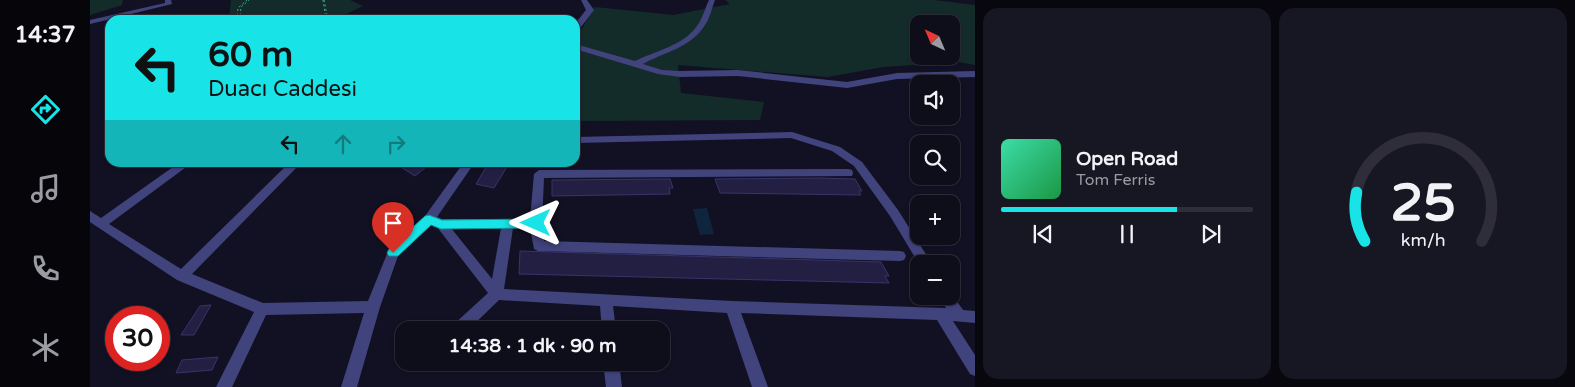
<!DOCTYPE html>
<html lang="tr">
<head>
<meta charset="utf-8">
<style>
  :root { --surface:#0e0d1a; --page:#171623; --text:#f1f3f6; --muted:#9b9ca2; --line:#2e2d39; --accent:#18e3e6 }
  body { margin:0; font-family:"Varela Round",sans-serif; background:var(--page); color:var(--text); height:100vh; display:flex; flex-direction:column; font-size:19px; white-space:nowrap }
  * { box-sizing:border-box; margin:0 }
  p { font-size:16px; color:var(--muted) }
  .icon { flex:none; width:28px; height:28px; fill:none; stroke:currentColor; stroke-width:2; stroke-linecap:round; stroke-linejoin:round }
  .map { position:relative; flex:1; overflow:hidden }
  .drawer { display:flex; flex-direction:column; gap:8px; padding:8px; background:#08070e; width:600px }
  .drawer>* { flex:none }
  .top-card { position:absolute; left:15px; top:15px; width:475px; height:152px; border-radius:15px; box-shadow:0 1px 4px #0004,0 0 0 1px var(--line); background:#18e3e6; color:#111; overflow:hidden }
  .needle { width:32px; rotate:316deg }
  .tools { position:absolute; left:820px; top:15px; display:grid; gap:10px }
  .tools a { display:grid; place-items:center; width:50px; height:50px; border-radius:10px; background:var(--surface); box-shadow:0 1px 4px #0004,0 0 0 1px var(--line); font-size:25px }
  .speed { position:absolute; left:15px; top:306px; display:flex; gap:10px; font-size:25px; font-weight:700; text-align:center }
  .speed>* { display:grid; place-content:center; width:65px; height:65px; border-radius:50%; background:var(--surface); box-shadow:0 1px 4px #0004,0 0 0 1px var(--line); line-height:1 }
  .speed .limit { border:8px solid #d22; background:#fff; color:#111 }
  .pin { position:absolute; display:grid; place-items:center; width:42px; height:42px; color:#fff; margin:-51px -21px; border-radius:50% 50% 50% 0; rotate:-45deg; box-shadow:0 0 5px #0007 }
  .pin .icon { rotate:45deg }
  .me { position:absolute; width:55px; margin:-28px; rotate:270deg; stroke-linejoin:round; filter:drop-shadow(0 0 4px #0008) }
  .turn { display:flex; align-items:center; gap:18px; height:105px; padding:0 20px; font-size:22px }
  .turn .icon { width:65px; height:65px; stroke-width:2.5 }
  .turn b { display:block; font-size:35px; line-height:42px }
  .lanes { display:flex; align-items:center; height:48px; padding:0 20px; background:#0003; justify-content:center; gap:25px; direction:ltr }
  .lanes .off { opacity:.35 }
  .drawer .card { flex:1; display:flex; flex-direction:column; justify-content:center; gap:8px; min-width:0; padding:0 18px; border-radius:15px; background:var(--page) }
  .drawer .dial { align-items:center; gap:0 }
  .dial svg { height:130px; overflow:visible; fill:none; stroke:var(--line); stroke-width:7; stroke-linecap:round; text-anchor:middle }
  .dial text { fill:var(--text); stroke:none }
  .song { display:flex; align-items:center; gap:15px }
  .cover { width:60px; height:60px; border-radius:8px; background:linear-gradient(135deg,hsl(160 70% 55%),hsl(140 70% 35%)) }
  .played { height:5px; border-radius:2px; background:linear-gradient(90deg,var(--accent) 70%,var(--line) 70%) }
  .keys { display:flex; justify-content:space-around; direction:ltr }
  .drawer .tiles { flex:1; display:grid; gap:8px; grid-template-columns:repeat(2,1fr) }
  .trip { position:absolute; left:305px; top:321px; width:275px; height:50px; border-radius:15px; background:var(--surface); box-shadow:0 1px 4px #0004,0 0 0 1px var(--line); font-weight:700; line-height:50px; text-align:center }
  main { display:flex; flex:1; min-height:0 }
  .dock { display:flex; flex-direction:column; width:90px; justify-content:space-around; align-items:center; background:#06050a; color:var(--muted) }
  .dock .icon { width:35px; height:35px }
  .dock .selected { color:var(--accent) }
  .dock b { font-size:22px; color:var(--text) }
  .map>svg:first-child { display:block }
</style>
</head>
<body>
<main>
<nav class="dock">
<b>14:37</b>
<svg class="icon selected" aria-label="directions" viewBox="0 0 24 24"><path d="M12 3l9 9-9 9-9-9zM9 14v-3h6M13 9l2 2-2 2"/></svg>
<svg class="icon" aria-label="music" viewBox="0 0 24 24"><path d="M9 18V5l10-2v13"/><circle cx="6" cy="18" r="3"/><circle cx="16" cy="16" r="3"/></svg>
<svg class="icon" aria-label="phone" viewBox="0 0 24 24"><path d="M5 4h4l2 5-3 2q2 4 5 5l2-3 5 2v4C11 20 4 13 5 4z"/></svg>
<svg class="icon" aria-label="climate" viewBox="0 0 24 24"><path d="M12 3v18M4 7l16 10M4 17L20 7"/></svg>
</nav>
<div class="map">
<svg width="885" height="387" viewBox="0 0 885 387">
  <rect width="100%" height="100%" fill="#121123"/>
  <g fill="#142c29" fill-rule="evenodd">
    <path d="M0 0H33L32 5 0 15Z"/>
    <path d="M141 0H260L273 6 256 14 274 20H139Z"/>
    <path d="M635 0H844L885 5V65L869 62 793 67 738 77 588 65 591 93 674 102 670 120 485 121V40L505 7 583 15 640 4ZM829 24H861V56H829Z"/>
  </g>
  <path fill="#0f243d" d="M617 208 624 234 610 235 603 209Z"/>
  <g fill="#231f42" stroke="#39336b">
    <path d="M303 162H342L325 176Z"/>
    <path d="M399 162H420L404 188 386 184Z"/>
    <path d="M729 178 765 179 772 191H769L771 195 630 193 625 179Z"/>
    <path d="M580 179 583 188H579L580 194 462 196V180Z"/>
    <path d="M430 251 791 262 799 276H795L799 283 429 274Z"/>
    <path d="M121 305 104 335H91L110 306Z"/>
    <path d="M128 357 122 370 86 373 92 360Z"/>
  </g>
  <g fill="none" stroke-linecap="round" stroke-linejoin="round">
    <g stroke="#3caa9a" stroke-width="1" stroke-dasharray="2 2.5" stroke-linecap="butt">
      <path d="M233 0 236 20"/>
      <path d="M234 0 238 20"/>
      <path d="M147 20 148 8 157 0"/>
      <path d="M150 20 151 7 159 0"/>
    </g>
    <g fill="#41437d" fill-rule="evenodd">
      <path d="M75 0H81L82 4 0 24V20L75 3Z"/>
      <path d="M491 0H497L504 10 488 31H485V24L496 10Z"/>
      <path d="M619 0H625C622 8 620 18 615 25 601 48 574 52 553 64L572 70 590 71 648 70 757 82 807 73 885 71V77L807 79 757 88 648 76 590 77 568 74 485 49V44L545 61C565 51 593 46 607 26 613 18 615 8 619 0Z"/>
      <path d="M348 17H354L355 20H347Z"/>
      <path d="M702 132 750 147 772 162 808 210 842 264H829L800 216 764 166 742 151 701 138 485 143V137Z"/>
      <path d="M90 162H103L19 224 91 269 200 162H212L102 274 173 303 278 301 299 249 335 216 374 162H385L347 217 352 219H440L444 174 449 170 758 169 762 170 763 173 762 176 454 178 452 223 454 241 810 251 814 252 816 256 814 260 810 261 448 251 444 249 440 228H423L414 289 642 301 856 308 849 296H861V293L873 310 885 311V323L863 321 885 355V376L880 374 847 320 651 313 678 387H662L637 313 523 306 526 330H512L510 306 409 300 378 330H361L363 325 398 293 347 227 341 225 308 256 290 307 267 387H251L274 313 176 315 142 387H126L164 312 87 280 0 222V211L11 218ZM361 228H411L402 279Z"/>
      <path d="M513 362H529L532 387H516Z"/>
    </g>
  </g>
  <path fill="#18e3e6" stroke="#109496" d="M339 215 352 220 446 219 451 220 452 223 451 227 446 228 351 229 341 225 308 256H299L297 253 299 249 335 216Z"/>
</svg>
<div class="tools">
<a><svg class="needle" viewBox="-14 -14 28 28"><path d="M0-13l5 13h-10z" fill="#e53935"/><path d="M0 13l5-13h-10z" fill="#9b9ca2"/></svg></a>
<a><svg class="icon" aria-label="sound" viewBox="0 0 24 24"><path d="M4 9h4l5-4v14l-5-4H4zM17 9q2 3 0 6"/></svg></a>
<a><svg class="icon" aria-label="search" viewBox="0 0 24 24"><circle cx="10" cy="10" r="6"/><path d="M15 15l6 6"/></svg></a>
<a>+</a>
<a>−</a>
</div>
<div class="speed"><div class="limit">30</div></div>
<div class="pin" style="left:303px;top:253px;background:#d93025"><svg class="icon" aria-label="arrive" viewBox="0 0 24 24"><path d="M6 21V4h12l-3 4 3 4H6"/></svg></div>
<svg class="me" style="left:446px;top:223px" viewBox="-20 -20 40 40"><path d="M0-17L14 15 0 8-14 15z" fill="#18e3e6" stroke="#fff" stroke-width="4"/></svg>
<div class="trip">14:38 · 1 dk · 90 m</div>
<div class="top-card">
<div class="turn"><svg class="icon" aria-label="left" viewBox="0 0 24 24"><path d="M17 20v-9H6M10 6l-5 5 5 5"/></svg><div><b>60 m</b>Duacı Caddesi</div></div>
<div class="lanes"><svg class="icon" aria-label="left" viewBox="0 0 24 24"><path d="M17 20v-9H6M10 6l-5 5 5 5"/></svg><svg class="icon off" aria-label="ahead" viewBox="0 0 24 24"><path d="M12 20V5M6 11l6-6 6 6"/></svg><svg class="icon off" aria-label="right" viewBox="0 0 24 24"><path d="M7 20v-9h11M14 6l5 5-5 5"/></svg></div>
</div>
</div>
<section class="drawer">
<div class="tiles">
<div class="card">
<div class="song"><i class="cover"></i><div><b>Open Road</b><p>Tom Ferris</p></div></div>
<div class="played"></div>
<div class="keys"><svg class="icon" aria-label="previous" viewBox="0 0 24 24"><path d="M18 5L8 12l10 7zM5 5v14"/></svg><svg class="icon" aria-label="pause" viewBox="0 0 24 24"><path d="M8 5v14M16 5v14"/></svg><svg class="icon" aria-label="next" viewBox="0 0 24 24"><path d="M6 5l10 7-10 7zM19 5v14"/></svg></div>
</div>
<div class="card dial"><svg viewBox="0 0 100 80">
<path d="M14 69A42 42 0 1 1 86 69"/>
<path d="M14 69A42 42 0 0 1 9 39" stroke="#18e3e6"/>
<text x="50" y="56" font-size="32" font-weight="700">25</text>
<text x="50" y="72" font-size="11">km/h</text>
</svg></div>
</div>
</section>
</main>
</body>
</html>
